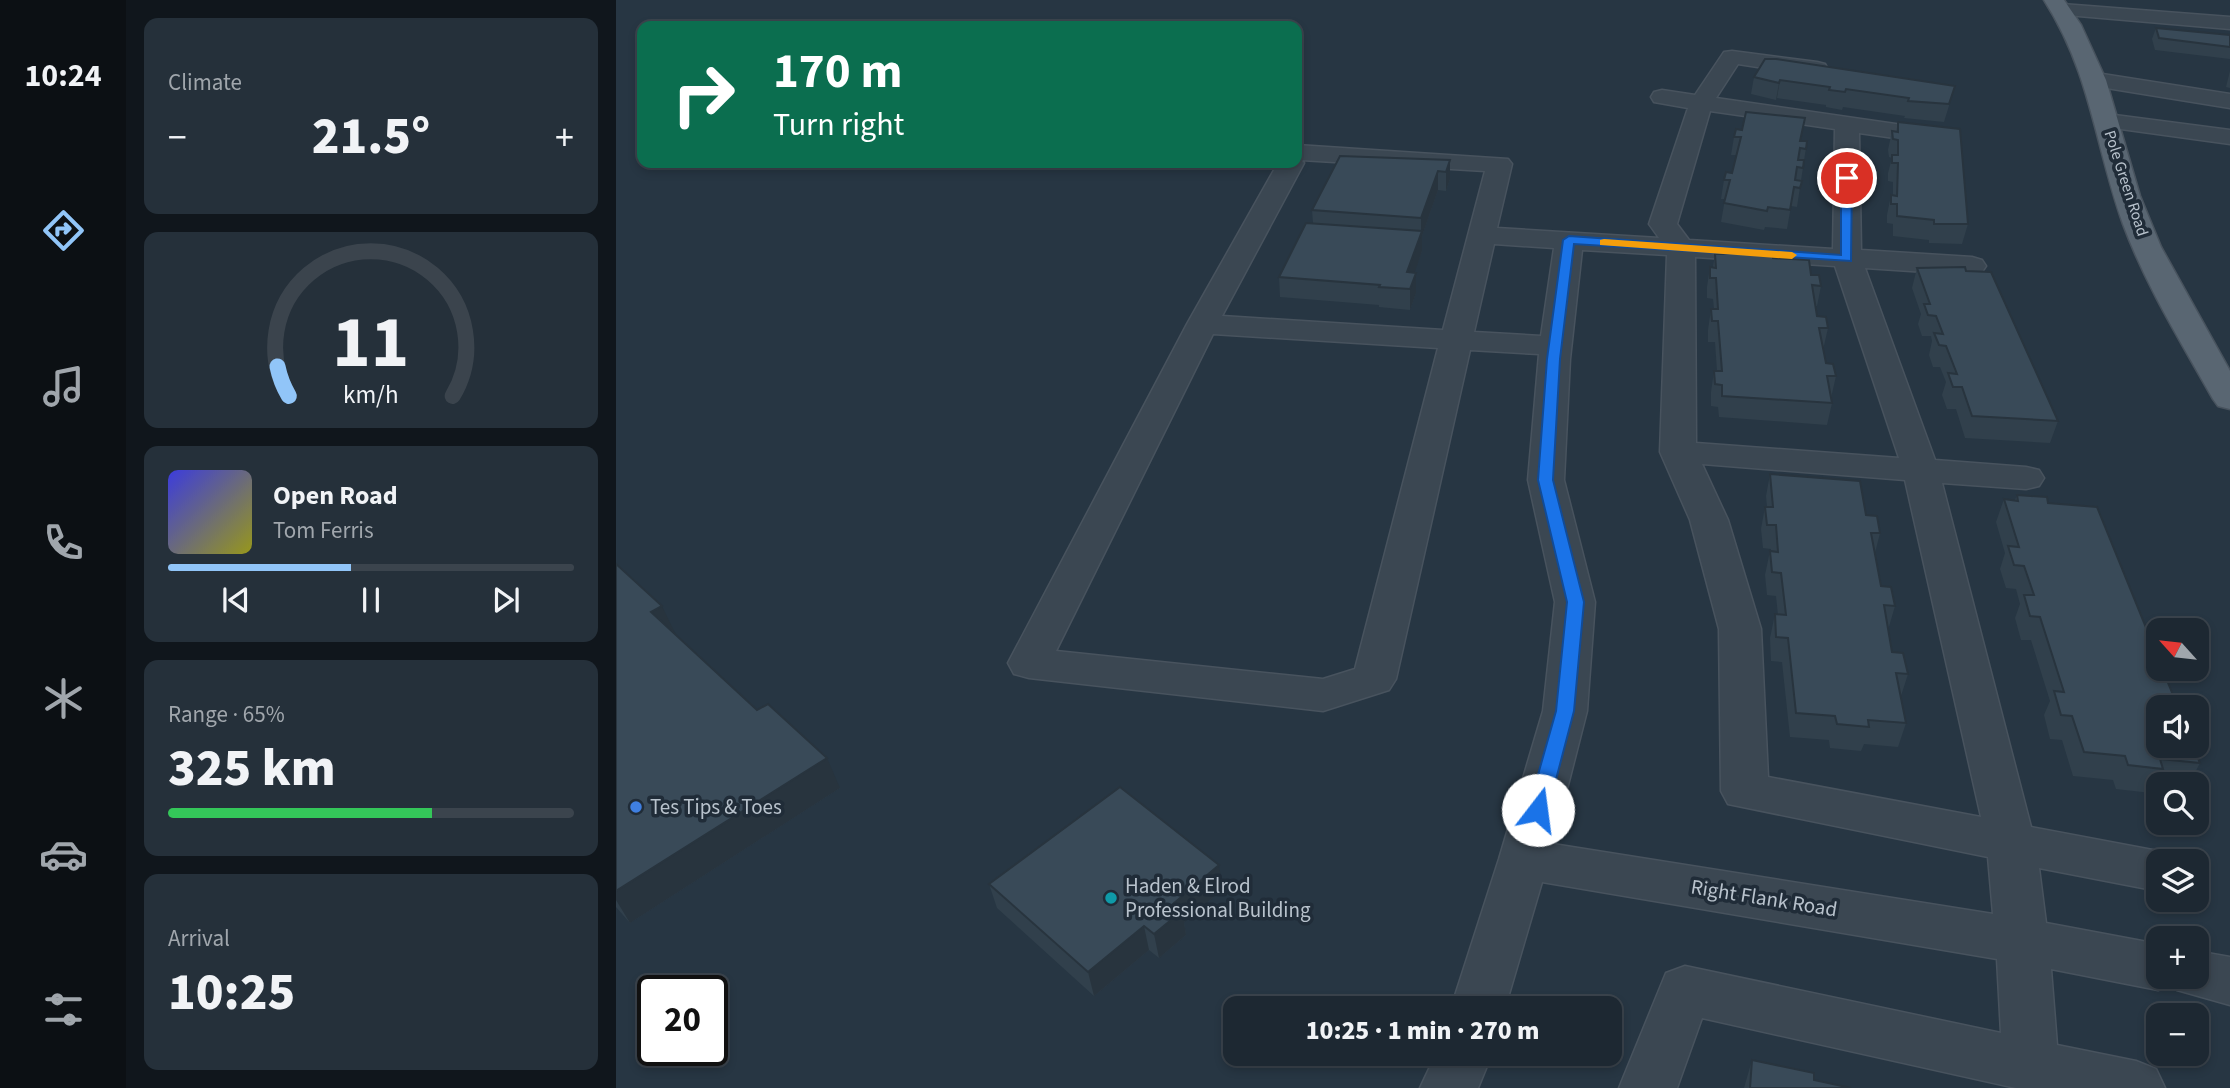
<!DOCTYPE html>
<html lang="en">
<head>
<meta charset="utf-8">
<style>
  :root { --surface:#1d2832; --page:#25303a; --text:#f1f3f6; --muted:#a0a6ac; --line:#3b444d; --accent:#91c5f8 }
  body { margin:0; font-family:"Source Sans 3",sans-serif; background:var(--page); color:var(--text); height:100vh; display:flex; flex-direction:column; font-size:26px; white-space:nowrap }
  * { box-sizing:border-box; margin:0 }
  p { font-size:23px; color:var(--muted) }
  .icon { flex:none; width:38px; height:38px; fill:none; stroke:currentColor; stroke-width:2; stroke-linecap:round; stroke-linejoin:round }
  .map { position:relative; flex:1; overflow:hidden }
  .details { display:flex; flex-direction:column; gap:18px; padding:18px; background:#10161c; width:490px }
  .details>* { flex:none }
  .guide { position:absolute; left:21px; top:21px; width:665px; height:147px; border-radius:14px; box-shadow:0 4px 10px #0003,0 0 0 2px var(--line); background:#0b6e4f; color:#fff; overflow:hidden }
  .needle { width:46px; rotate:297deg }
  .controls { position:absolute; left:1530px; top:618px; display:grid; gap:14px }
  .controls a { display:grid; place-items:center; width:63px; height:63px; border-radius:14px; background:var(--surface); box-shadow:0 4px 10px #0003,0 0 0 2px var(--line); font-size:35px }
  .speed { position:absolute; left:21px; top:975px; display:flex; gap:14px; font-size:35px; font-weight:700; text-align:center }
  .speed>* { display:grid; place-content:center; width:91px; height:91px; border-radius:50%; background:var(--surface); box-shadow:0 4px 10px #0003,0 0 0 2px var(--line); line-height:1 }
  .speed .limit { border:4px solid #111; border-radius:10px; background:#fff; color:#111 }
  .pin { position:absolute; display:grid; place-items:center; width:60px; height:60px; color:#fff; margin:-30px; border:4px solid #fff; border-radius:50%; box-shadow:0 2px 7px #0007 }
  .me { position:absolute; width:77px; margin:-38px; rotate:15deg; stroke-linejoin:round; filter:drop-shadow(0 0 5px #0008) }
  .turn { display:flex; align-items:center; gap:24px; height:147px; padding:0 21px; font-size:32px }
  .turn .icon { width:91px; height:91px; stroke-width:2.5 }
  .turn b { display:block; font-size:49px; line-height:60px }
  .big { font-size:52px; font-weight:800; line-height:1.1 }
  .details .tile { flex:1; display:flex; flex-direction:column; justify-content:center; gap:10px; min-width:0; padding:0 24px; border-radius:14px; background:var(--page) }
  .details .dial { align-items:center; gap:0 }
  .dial svg { height:182px; overflow:visible; fill:none; stroke:var(--line); stroke-width:7; stroke-linecap:round; text-anchor:middle }
  .dial text { fill:var(--text); stroke:none }
  .song { display:flex; align-items:center; gap:21px }
  .cover { width:84px; height:84px; border-radius:10px; background:linear-gradient(135deg,hsl(240 70% 55%),hsl(60 70% 35%)) }
  .played { height:7px; border-radius:4px; background:linear-gradient(90deg,var(--accent) 45%,var(--line) 45%) }
  .keys { display:flex; justify-content:space-around; direction:ltr }
  .heat { display:flex; justify-content:space-between; align-items:center; font-size:38px; direction:ltr }
  .charge { height:10px; border-radius:5px; background:linear-gradient(90deg,#34c759 65%,var(--line) 0) }
  .trip { position:absolute; left:607px; top:996px; width:399px; height:70px; border-radius:14px; background:var(--surface); box-shadow:0 4px 10px #0003,0 0 0 2px var(--line); font-weight:800; line-height:70px; text-align:center }
  main { display:flex; flex:1; min-height:0 }
  .tabs { display:flex; flex-direction:column; width:126px; justify-content:space-around; align-items:center; background:#0c1014; color:var(--muted) }
  .tabs .icon { width:49px; height:49px }
  .tabs .selected { color:var(--accent) }
  .tabs b { font-size:32px; color:var(--text) }
  .map>svg:first-child { display:block }
</style>
</head>
<body>
<main>
<nav class="tabs">
<b>10:24</b>
<svg class="icon selected" aria-label="directions" viewBox="0 0 24 24"><path d="M12 3l9 9-9 9-9-9zM9 14v-3h6M13 9l2 2-2 2"/></svg>
<svg class="icon" aria-label="music" viewBox="0 0 24 24"><path d="M9 18V5l10-2v13"/><circle cx="6" cy="18" r="3"/><circle cx="16" cy="16" r="3"/></svg>
<svg class="icon" aria-label="phone" viewBox="0 0 24 24"><path d="M5 4h4l2 5-3 2q2 4 5 5l2-3 5 2v4C11 20 4 13 5 4z"/></svg>
<svg class="icon" aria-label="climate" viewBox="0 0 24 24"><path d="M12 3v18M4 7l16 10M4 17L20 7"/></svg>
<svg class="icon" aria-label="car" viewBox="0 0 24 24"><path d="M5 17H2v-5l4-1 3-4h7l3 4 3 1v5h-3M9 17h6M6 11h13"/><circle cx="7" cy="17" r="2"/><circle cx="17" cy="17" r="2"/></svg>
<svg class="icon" aria-label="filters" viewBox="0 0 24 24"><path d="M4 7h16M4 17h16"/><circle cx="9" cy="7" r="2"/><circle cx="15" cy="17" r="2"/></svg>
</nav>
<section class="details">
<div class="tile"><p>Climate</p>
<div class="heat"><a>−</a><b class="big">21.5°</b><a>+</a></div>
</div>
<div class="tile dial"><svg viewBox="0 0 100 80">
<path d="M14 69A42 42 0 1 1 86 69"/>
<path d="M14 69A42 42 0 0 1 9 56" stroke="#91c5f8"/>
<text x="50" y="56" font-size="32" font-weight="700">11</text>
<text x="50" y="72" font-size="11">km/h</text>
</svg></div>
<div class="tile">
<div class="song"><i class="cover"></i><div><b>Open Road</b><p>Tom Ferris</p></div></div>
<div class="played"></div>
<div class="keys"><svg class="icon" aria-label="previous" viewBox="0 0 24 24"><path d="M18 5L8 12l10 7zM5 5v14"/></svg><svg class="icon" aria-label="pause" viewBox="0 0 24 24"><path d="M8 5v14M16 5v14"/></svg><svg class="icon" aria-label="next" viewBox="0 0 24 24"><path d="M6 5l10 7-10 7zM19 5v14"/></svg></div>
</div>
<div class="tile"><p>Range · 65%</p><b class="big">325 km</b><div class="charge"></div></div>
<div class="tile"><p>Arrival</p><b class="big">10:25</b></div>
</section>
<div class="map">
<svg width="1614" height="1088" viewBox="0 0 1614 1088">
  <rect width="100%" height="100%" fill="#273643"/>
  <g fill="none" stroke-linecap="round" stroke-linejoin="round">
    <defs>
      <g id="minor">
        <path d="M1446 4 1614 17V29L1439 14 1436 10 1439 6Z"/>
        <path d="M1116 51 1201 62 1209 64 1212 69 1209 74 1201 76 1122 64 1100 98 1314 129 1323 131 1326 136 1323 141 1314 143 1243 133 1245 250 1356 257 1366 260 1370 266 1366 272 1356 275 1249 268 1319 460 1410 467 1423 470 1428 478 1423 486 1410 489 1326 483 1415 827 1542 851 1560 857 1562 861H1542V891L1423 868 1430 923 1542 944V976H1580V951L1614 957V1005L1561 990 1558 984 1542 990 1435 969 1441 1045 1520 1061 1540 1069 1549 1088H1400L1086 1018 1061 1088H1003L1050 973 1069 966 1385 1033 1381 959 926 882 889 1008H835L883 859 927 711 939 602 912 480 923 354 854 350 780 679 773 690 707 711 413 678 398 674 392 663 571 324 662 163H681V145L892 159 896 164 881 228 1043 238 1033 224 1072 108 1038 102 1035 97 1038 92 1046 90 1079 95 1108 52ZM1094 111 1219 129 1217 249 1073 240 1061 224ZM685 160 869 171 827 330 606 316 688 163ZM878 244 938 248 925 336 858 332ZM966 250 1051 255 1044 452 1074 520 1103 629 1105 791 1112 804 1372 857 1377 914 937 844 971 711 979 602 948 480 954 359ZM1079 257 1219 266 1283 458 1080 443ZM597 334 822 348 739 669 707 679 440 651ZM1086 464 1289 480 1365 817 1152 777 1145 629 1112 520Z"/>
        <path d="M1480 73 1614 94V108L1472 85 1469 80 1472 75Z"/>
        <path d="M1491 114 1614 130V144L1483 126 1479 121 1483 116Z"/>
        <path d="M820 1054H876L862 1088H804Z"/>
      </g>
      <path id="major" d="M1428 0H1448L1465 25 1490 80 1524 196 1545 247 1614 371V409L1602 406 1597 399C1565 342 1530 286 1507 224 1479 146 1475 73 1428 0Z"/>
    </defs>
    <use href="#minor" stroke="#48535e" stroke-width="3"/>
    <use href="#major" stroke="#48535e" stroke-width="3"/>
    <use href="#minor" fill="#3b4752" fill-rule="evenodd"/>
    <use href="#major" fill="#596672" fill-rule="evenodd"/>
  </g>
  <g fill="#31404c">
    <path d="M1540 28 1614 35V59L1539 50 1536 39Z"/>
    <path d="M1614 71V88L1610 87Z"/>
    <path d="M1138 77 1339 86 1328 122 1288 118 1289 116 1227 107 1226 110 1210 107V105L1161 98 1160 100 1135 94Z"/>
    <path d="M1282 122 1352 224 1346 244 1313 243V240L1277 236V224L1271 223V215L1275 195 1277 196V182L1272 181V173L1276 158 1273 157 1272 150 1276 131 1280 132Z"/>
    <path d="M1118 137 1191 141 1181 207 1175 206 1171 229 1149 227 1148 230 1105 222 1109 199H1105L1108 180 1116 173 1121 155H1115Z"/>
    <path d="M834 160V179L830 191 822 190 806 236V251L798 273 800 293 794 310 763 307V305L664 297 663 277 697 223 696 210Z"/>
    <path d="M1099 254 1157 258 1195 275 1205 286 1201 306H1199L1201 316 1212 328 1207 350 1210 363 1220 376 1215 398 1216 403 1211 425 1103 417 1102 407 1095 406V392L1098 371H1101L1099 342H1092V330L1095 309H1098L1097 299 1091 298V287L1094 267H1097Z"/>
    <path d="M1301 268 1442 421 1434 443 1349 438 1340 409H1331L1326 395 1330 382 1324 367H1317L1313 355 1316 341 1315 336H1306L1302 324 1305 314 1296 288Z"/>
    <path d="M1154 474 1250 515 1264 533 1259 553 1265 586 1279 606 1272 630 1276 652 1292 674 1285 696 1290 723 1282 747 1248 744 1245 751 1214 748 1213 740 1174 737 1166 662 1155 661 1154 638 1159 614 1162 615 1160 596 1151 595 1149 575 1154 551 1155 552V549L1147 548 1145 529 1149 507H1151L1150 496Z"/>
    <path d="M1401 495 1432 503 1584 763 1573 784H1540L1535 793 1500 789 1497 780 1457 776 1446 740 1434 739 1428 715 1434 701 1415 640H1405L1399 618 1404 604 1400 589 1390 588 1384 569 1389 553 1380 522 1388 499 1399 500Z"/>
    <path d="M0 564 60 635 224 788 14 923 0 907Z"/>
    <path d="M373 884 607 889 568 922 570 935 543 958 533 950 478 996 381 908Z"/>
    <path d="M1136 1060 1198 1080 1235 1088H1128Z"/>
  </g>
  <g fill="#28343e">
    <path d="M1164 80 1161 98 1160 100 1163 83Z"/>
    <path d="M834 160V179L830 191V172Z"/>
    <path d="M822 171V190L806 236V251L793 289 791 272 805 233V218Z"/>
    <path d="M800 273V293L794 310V289Z"/>
    <path d="M46 606 60 635 35 612Z"/>
    <path d="M211 758 224 788 14 923 0 900V891Z"/>
    <path d="M603 865 607 889 568 922 570 935 543 958 538 934 557 904Z"/>
    <path d="M528 926 533 950 478 996 472 972Z"/>
  </g>
  <g fill="#394a58" stroke="#28343e" stroke-width="2">
    <path d="M1540 28 1614 35V47L1543 38Z"/>
    <path d="M1149 59H1160L1339 86 1333 104 1292 101 1293 98 1230 89 1229 92 1213 90 1214 87 1164 80 1163 83 1138 77Z"/>
    <path d="M1130 112 1189 118 1184 141H1191L1190 149 1184 148 1182 160H1188L1187 168 1181 167 1179 180 1186 181 1184 188 1178 187 1174 210 1152 207 1151 211 1108 203 1114 180H1108L1110 172 1116 173 1125 137H1118L1120 129 1126 130Z"/>
    <path d="M1282 122 1344 129 1352 224H1318V220L1281 216V204H1275V195L1281 196 1282 163H1276V155H1282V140L1277 139 1276 131 1282 132Z"/>
    <path d="M724 156 834 160 830 172 822 171 805 218 696 210Z"/>
    <path d="M690 223 806 231 791 272 800 273 794 289 763 287 764 285 663 277Z"/>
    <path d="M1099 254H1157V258L1193 260 1195 275H1203L1205 286 1196 285 1201 316 1210 317 1212 328H1203L1210 363 1217 364 1220 376H1211L1216 403 1106 396V385L1099 384 1098 371H1106L1102 321H1096L1095 309H1102L1100 278H1094V267L1100 268Z"/>
    <path d="M1349 267 1350 271 1375 272 1442 421 1356 416 1346 387H1337L1332 373 1341 374 1330 346 1323 345 1318 333 1327 334 1320 316 1312 315 1308 304H1314L1301 268Z"/>
    <path d="M1154 474 1244 481 1250 515 1261 516 1264 533H1255L1265 586 1275 587 1279 606 1268 605 1276 652 1287 653 1292 674 1280 673 1290 723 1252 720 1253 727 1221 724 1219 716 1180 713 1172 638 1160 637 1159 614 1170 615 1165 573 1156 572 1154 551 1162 552 1160 525H1151L1149 507H1157Z"/>
    <path d="M1401 495 1431 497 1432 503 1481 507 1542 657V668H1546L1562 707H1542V746H1577L1584 763 1544 759 1547 769 1512 765 1509 756 1468 752 1456 716 1445 715 1438 691 1448 692 1424 617 1414 616 1408 595H1418L1408 566 1398 565 1392 546 1403 547 1388 499 1402 501Z"/>
    <path d="M0 564 46 606 35 612 141 710 152 704 211 758 0 891Z"/>
    <path d="M504 787 603 865 557 904 566 911 538 934 528 926 472 972 373 884Z"/>
    <path d="M1136 1060 1198 1073V1080L1235 1088H1134Z"/>
  </g>
  <path fill="#1a73e8" stroke="#114b97" stroke-width="2" d="M1231 175 1236 178 1235 261 958 244 944 359 937 480 968 602 958 711 932 810 929 815 922 817 915 815 912 810 940 711 951 602 922 480 931 359 947 240 953 236 1225 255V178Z"/>
  <path fill="#f59e0b" d="M988 239 1176 252 1181 255 1176 259 984 245V240Z"/>
  <circle fill="#3f7fe0" stroke="#202c38" stroke-width="2.5" cx="20" cy="807" r="7"/>
  <circle fill="#0f9aa8" stroke="#202c38" stroke-width="2.5" cx="495" cy="898" r="7"/>
  <g text-anchor="middle" stroke-width="7" stroke-linejoin="round" paint-order="stroke">
    <g font-size="16" fill="#b8c2cc" stroke="#202c38">
      <text transform="translate(1511 183) rotate(72)" y="6">Pole Green Road</text>
    </g>
    <g font-size="21" fill="#b8c2cc" stroke="#202c38" text-anchor="start">
      <text x="34" y="814">Tes Tips &amp; Toes</text>
      <text x="509" y="893">Haden &amp; Elrod<tspan x="509" dy="24">Professional Building</tspan></text>
    </g>
    <g font-size="21" fill="#b8c2cc" stroke="#202c38">
      <text transform="translate(1148 898) rotate(9)" y="7">Right Flank Road</text>
    </g>
  </g>
</svg>
<div class="controls">
<a><svg class="needle" viewBox="-14 -14 28 28"><path d="M0-13l5 13h-10z" fill="#e53935"/><path d="M0 13l5-13h-10z" fill="#a0a6ac"/></svg></a>
<a><svg class="icon" aria-label="sound" viewBox="0 0 24 24"><path d="M4 9h4l5-4v14l-5-4H4zM17 9q2 3 0 6"/></svg></a>
<a><svg class="icon" aria-label="search" viewBox="0 0 24 24"><circle cx="10" cy="10" r="6"/><path d="M15 15l6 6"/></svg></a>
<a><svg class="icon" aria-label="layers" viewBox="0 0 24 24"><path d="M12 4l9 5-9 5-9-5zM3 14l9 5 9-5"/></svg></a>
<a>+</a>
<a>−</a>
</div>
<div class="speed"><div class="limit">20</div></div>
<div class="pin" style="left:1231px;top:178px;background:#d93025"><svg class="icon" aria-label="arrive" viewBox="0 0 24 24"><path d="M6 21V4h12l-3 4 3 4H6"/></svg></div>
<svg class="me" style="left:922px;top:810px" viewBox="-20 -20 40 40"><circle r="19" fill="#fff"/><path d="M0-13L10 11 0 6-10 11z" fill="#1a73e8"/></svg>
<div class="trip">10:25 · 1 min · 270 m</div>
<div class="guide">
<div class="turn"><svg class="icon" aria-label="right" viewBox="0 0 24 24"><path d="M7 20v-9h11M14 6l5 5-5 5"/></svg><div><b>170 m</b>Turn right</div></div>
</div>
</div>
</main>
</body>
</html>
